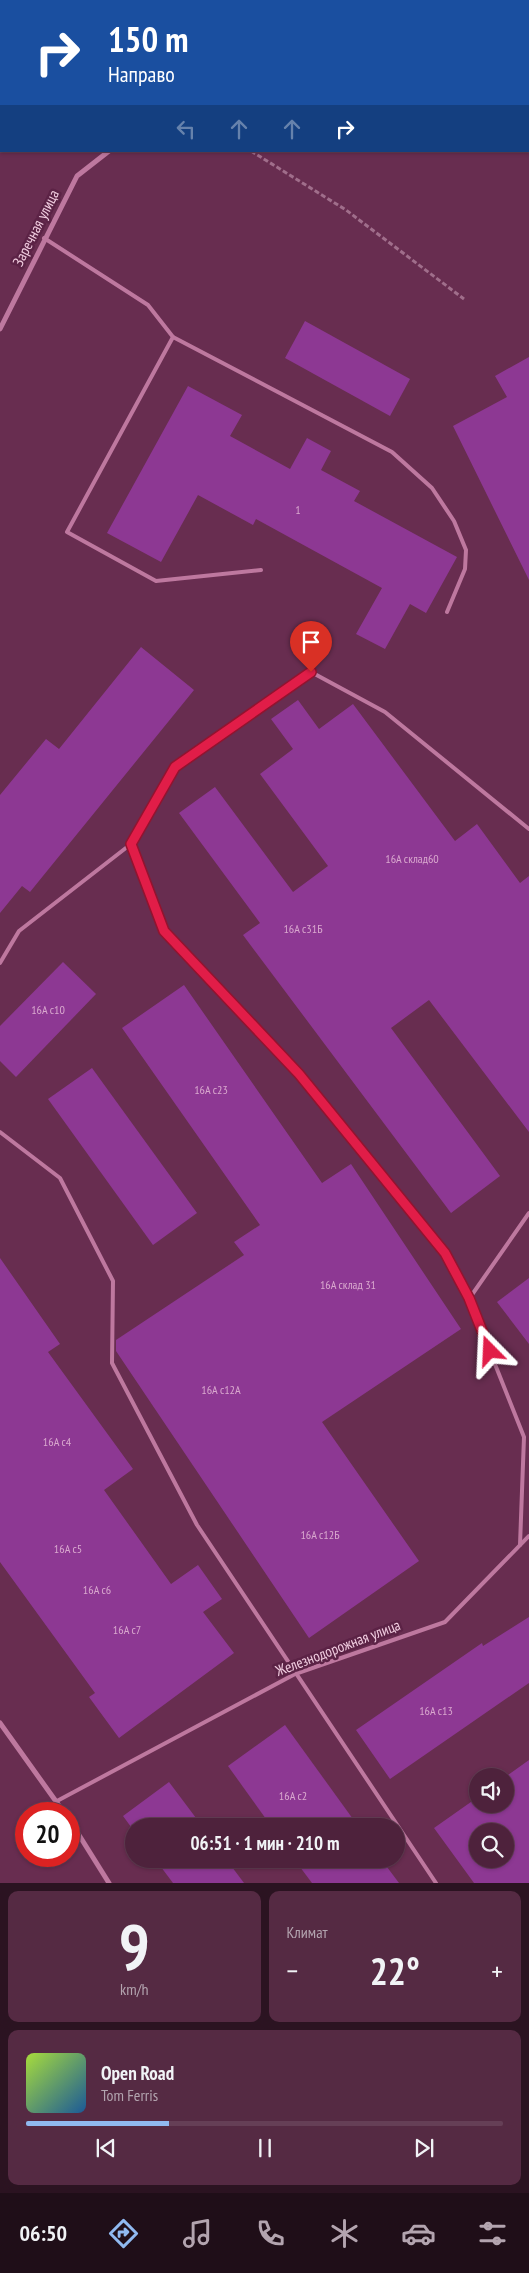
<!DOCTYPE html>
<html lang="ru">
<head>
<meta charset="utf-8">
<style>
  :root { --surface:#4e223c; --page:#552a43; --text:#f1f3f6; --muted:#b3a4af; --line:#653f56; --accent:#90b9f0 }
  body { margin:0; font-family:"PT Sans Narrow",sans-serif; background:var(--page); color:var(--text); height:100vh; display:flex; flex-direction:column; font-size:19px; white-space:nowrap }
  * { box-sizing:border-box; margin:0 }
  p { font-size:16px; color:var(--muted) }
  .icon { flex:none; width:28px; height:28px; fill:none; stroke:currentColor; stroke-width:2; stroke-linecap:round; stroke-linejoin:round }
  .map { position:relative; height:1883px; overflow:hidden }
  .panel { display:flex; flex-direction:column; gap:8px; padding:8px; background:#2b1321; flex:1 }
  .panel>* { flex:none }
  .guide { position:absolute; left:0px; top:0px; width:530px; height:152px; box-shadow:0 1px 4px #0004,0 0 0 1px var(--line); background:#1a4fa0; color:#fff; overflow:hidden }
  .fabs { position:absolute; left:469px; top:1768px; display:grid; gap:10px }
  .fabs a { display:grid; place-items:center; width:45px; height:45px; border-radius:50%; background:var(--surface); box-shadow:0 1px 4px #0004,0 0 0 1px var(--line); font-size:25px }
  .speed { position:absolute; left:15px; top:1802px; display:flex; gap:10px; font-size:25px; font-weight:700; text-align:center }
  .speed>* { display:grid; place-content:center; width:65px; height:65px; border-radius:50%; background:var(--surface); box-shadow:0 1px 4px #0004,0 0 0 1px var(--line); line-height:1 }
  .speed .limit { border:8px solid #d22; background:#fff; color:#111 }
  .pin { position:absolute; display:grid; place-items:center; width:42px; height:42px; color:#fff; margin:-51px -21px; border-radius:50% 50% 50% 0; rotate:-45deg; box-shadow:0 0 5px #0007 }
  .pin .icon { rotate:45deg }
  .me { position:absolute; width:55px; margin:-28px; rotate:339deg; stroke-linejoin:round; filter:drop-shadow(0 0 4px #0008) }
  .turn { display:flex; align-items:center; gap:18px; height:105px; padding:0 25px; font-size:22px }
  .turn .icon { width:65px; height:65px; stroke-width:2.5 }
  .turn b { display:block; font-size:35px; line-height:42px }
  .lanes { display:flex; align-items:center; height:48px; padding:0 25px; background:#0003; justify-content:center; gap:25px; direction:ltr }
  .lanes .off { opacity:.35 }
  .big { font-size:38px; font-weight:700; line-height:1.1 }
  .panel .widget { flex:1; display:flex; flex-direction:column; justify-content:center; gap:8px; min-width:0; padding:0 18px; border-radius:10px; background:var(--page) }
  .panel .dial { align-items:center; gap:0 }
  .dial b { font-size:65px; line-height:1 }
  .song { display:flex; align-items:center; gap:15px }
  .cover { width:60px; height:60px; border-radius:8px; background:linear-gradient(135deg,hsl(80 70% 55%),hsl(210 70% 35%)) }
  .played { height:5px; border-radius:2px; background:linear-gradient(90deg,var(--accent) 30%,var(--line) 30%) }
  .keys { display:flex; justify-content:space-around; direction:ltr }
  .heat { display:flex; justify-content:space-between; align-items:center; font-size:28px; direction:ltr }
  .panel .tiles { flex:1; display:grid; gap:8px; grid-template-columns:1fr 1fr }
  .widget:last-child { grid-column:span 2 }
  .trip { position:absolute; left:125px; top:1818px; width:280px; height:50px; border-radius:25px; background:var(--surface); box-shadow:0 1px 4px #0004,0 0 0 1px var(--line); font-weight:700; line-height:50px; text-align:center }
  .tabs { display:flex; height:80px; justify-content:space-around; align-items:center; background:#1f0e18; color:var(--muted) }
  .tabs .icon { width:35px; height:35px }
  .tabs .active { color:var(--accent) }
  .tabs b { font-size:22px; color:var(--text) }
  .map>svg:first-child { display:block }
</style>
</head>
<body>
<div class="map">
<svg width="529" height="1883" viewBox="0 0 529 1883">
  <rect width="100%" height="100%" fill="#682d50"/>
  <g fill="#8d3893" fill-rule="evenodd">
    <path d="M305 321 410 379 390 416 285 358Z"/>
    <path d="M529 357V580L453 426 507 397 495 376Z"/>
    <path d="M188 386 242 415 230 436 290 469 307 438 331 451 321 470 360 491 354 501 457 557 426 613 410 604 385 649 356 634 382 588 256 519 253 525 198 495 161 562 107 533Z"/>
    <path d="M141 647 194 690 30 892 22 886 0 913V795L46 739 59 749Z"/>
    <path d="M298 700 319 729 353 704 455 841 477 824 520 883 529 876V1132L429 1000 391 1028 500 1176 451 1213 243 935 260 923 179 813 215 787 293 892 328 866 260 774 293 749 271 719Z"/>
    <path d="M63 962 96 994 16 1077 0 1061V1026Z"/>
    <path d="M184 985 322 1183 351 1164 461 1329 322 1422 419 1561 309 1638 116 1351V1340L244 1255 234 1242 260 1225 122 1028Z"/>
    <path d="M92 1068 197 1213 153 1245 48 1099Z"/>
    <path d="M0 1258 60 1344 48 1352 133 1469 104 1490 171 1584 198 1565 222 1599 203 1612 234 1653 119 1738 89 1697 95 1693 0 1562Z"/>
    <path d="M529 1278V1344L497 1302Z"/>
    <path d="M529 1617V1683L390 1779 356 1730 482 1643 483 1646Z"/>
    <path d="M285 1725 358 1826H271L228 1766Z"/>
    <path d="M529 1760V1883H474L434 1828 478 1797V1804H505V1777ZM478 1831H505V1859H478Z"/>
    <path d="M169 1782 202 1826H134V1831L123 1816Z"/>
    <path d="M155 1859H226L244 1883H173Z"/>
    <path d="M294 1859H381L399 1883H312Z"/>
  </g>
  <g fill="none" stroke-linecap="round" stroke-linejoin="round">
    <g stroke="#a06e8b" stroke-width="3" stroke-dasharray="5 2.5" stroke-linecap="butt">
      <path d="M0 67 1 68"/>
      <path d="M251 151 346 210 464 299"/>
    </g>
    <g stroke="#be789f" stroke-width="4">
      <path d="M44 238 148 305 173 337 392 452 432 488 454 521 466 550 465 569 447 612"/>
      <path d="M173 337 67 532 156 581 261 570"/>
      <path d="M0 963 19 931 131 844"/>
      <path d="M0 1132 60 1178 113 1281 112 1363 197 1525 436 1883"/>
      <path d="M469 1299 529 1213"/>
      <path d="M520 1545 524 1437 469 1299 445 1253 299 1073 165 931 131 844 175 767 311 672 385 712 529 829"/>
      <path d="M57 1801 295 1674 445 1622 529 1536"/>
    </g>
    <g stroke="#be789f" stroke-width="5">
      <path d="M0 329 77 176 109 151"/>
      <path d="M0 1723 65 1814"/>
      <path d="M69 1819 109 1883"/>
    </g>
  </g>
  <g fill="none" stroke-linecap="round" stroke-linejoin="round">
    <defs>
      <path id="route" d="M311 672 175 767 131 844 164 931 299 1074 445 1253 469 1298 490 1351"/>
    </defs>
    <use href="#route" stroke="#92132f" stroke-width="12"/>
    <use href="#route" stroke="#e11d48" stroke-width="9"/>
  </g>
  <g text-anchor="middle" stroke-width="5" stroke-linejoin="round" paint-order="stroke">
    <g font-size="12" fill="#d9a8ce">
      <text x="298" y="514">1</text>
      <text x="412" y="863">16А склад60</text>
      <text x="303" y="933">16А с31Б</text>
      <text x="48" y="1014">16А с10</text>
      <text x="211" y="1094">16А с23</text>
      <text x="348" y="1289">16А склад 31</text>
      <text x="221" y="1394">16А с12А</text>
      <text x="57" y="1446">16А с4</text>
      <text x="320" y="1539">16А с12Б</text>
      <text x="68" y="1553">16А с5</text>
      <text x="97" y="1594">16А с6</text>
      <text x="127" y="1634">16А с7</text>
      <text x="436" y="1715">16А с13</text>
      <text x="293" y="1800">16А с2</text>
    </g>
    <g font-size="15" fill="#f2cee1" stroke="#5c2346">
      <text transform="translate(36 228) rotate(-63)" y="5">Заречная улица</text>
      <text transform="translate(338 1648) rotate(-21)" y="5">Железнодорожная улица</text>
    </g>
  </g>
</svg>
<div class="fabs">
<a><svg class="icon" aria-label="sound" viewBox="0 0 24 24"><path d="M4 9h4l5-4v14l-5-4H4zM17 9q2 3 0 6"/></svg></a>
<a><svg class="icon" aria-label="search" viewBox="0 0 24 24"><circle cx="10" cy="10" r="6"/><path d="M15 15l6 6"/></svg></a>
</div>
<div class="speed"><div class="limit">20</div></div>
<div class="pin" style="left:311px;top:672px;background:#d93025"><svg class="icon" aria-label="arrive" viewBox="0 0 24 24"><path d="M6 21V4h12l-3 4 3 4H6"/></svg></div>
<svg class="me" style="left:490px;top:1351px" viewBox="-20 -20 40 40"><path d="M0-17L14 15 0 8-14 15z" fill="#e11d48" stroke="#fff" stroke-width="4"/></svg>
<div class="trip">06:51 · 1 мин · 210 m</div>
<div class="guide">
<div class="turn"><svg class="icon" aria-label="right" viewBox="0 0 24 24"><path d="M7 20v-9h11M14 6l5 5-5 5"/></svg><div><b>150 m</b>Направо</div></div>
<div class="lanes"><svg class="icon off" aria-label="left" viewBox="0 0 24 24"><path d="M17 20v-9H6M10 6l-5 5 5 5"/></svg><svg class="icon off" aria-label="ahead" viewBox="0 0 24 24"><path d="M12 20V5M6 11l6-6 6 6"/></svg><svg class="icon off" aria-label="ahead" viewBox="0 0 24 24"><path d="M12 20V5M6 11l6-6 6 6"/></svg><svg class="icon" aria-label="right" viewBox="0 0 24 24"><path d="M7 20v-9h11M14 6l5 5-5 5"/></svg></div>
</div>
</div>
<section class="panel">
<div class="tiles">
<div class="widget dial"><b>9</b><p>km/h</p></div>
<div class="widget"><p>Климат</p>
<div class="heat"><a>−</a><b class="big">22°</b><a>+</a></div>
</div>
<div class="widget">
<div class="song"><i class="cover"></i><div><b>Open Road</b><p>Tom Ferris</p></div></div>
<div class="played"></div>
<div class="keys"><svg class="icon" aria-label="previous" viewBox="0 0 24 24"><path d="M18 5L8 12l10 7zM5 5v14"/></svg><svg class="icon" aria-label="pause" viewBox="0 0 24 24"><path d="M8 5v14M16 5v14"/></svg><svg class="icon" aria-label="next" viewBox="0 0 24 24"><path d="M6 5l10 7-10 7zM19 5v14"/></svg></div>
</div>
</div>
</section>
<nav class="tabs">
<b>06:50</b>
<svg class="icon active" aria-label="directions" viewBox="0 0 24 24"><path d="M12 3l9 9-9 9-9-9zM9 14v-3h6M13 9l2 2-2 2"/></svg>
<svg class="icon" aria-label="music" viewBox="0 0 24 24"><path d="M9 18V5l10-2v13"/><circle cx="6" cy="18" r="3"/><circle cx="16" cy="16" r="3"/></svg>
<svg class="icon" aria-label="phone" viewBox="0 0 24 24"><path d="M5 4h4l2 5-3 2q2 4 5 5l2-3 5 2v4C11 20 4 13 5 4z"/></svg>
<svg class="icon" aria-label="climate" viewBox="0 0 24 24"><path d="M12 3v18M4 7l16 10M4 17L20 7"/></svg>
<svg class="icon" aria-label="car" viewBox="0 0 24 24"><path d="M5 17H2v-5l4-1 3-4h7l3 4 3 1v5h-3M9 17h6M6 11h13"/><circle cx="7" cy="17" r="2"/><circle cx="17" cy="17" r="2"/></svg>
<svg class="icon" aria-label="filters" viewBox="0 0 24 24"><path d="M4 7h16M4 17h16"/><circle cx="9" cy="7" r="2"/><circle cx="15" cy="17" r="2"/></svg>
</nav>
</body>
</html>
